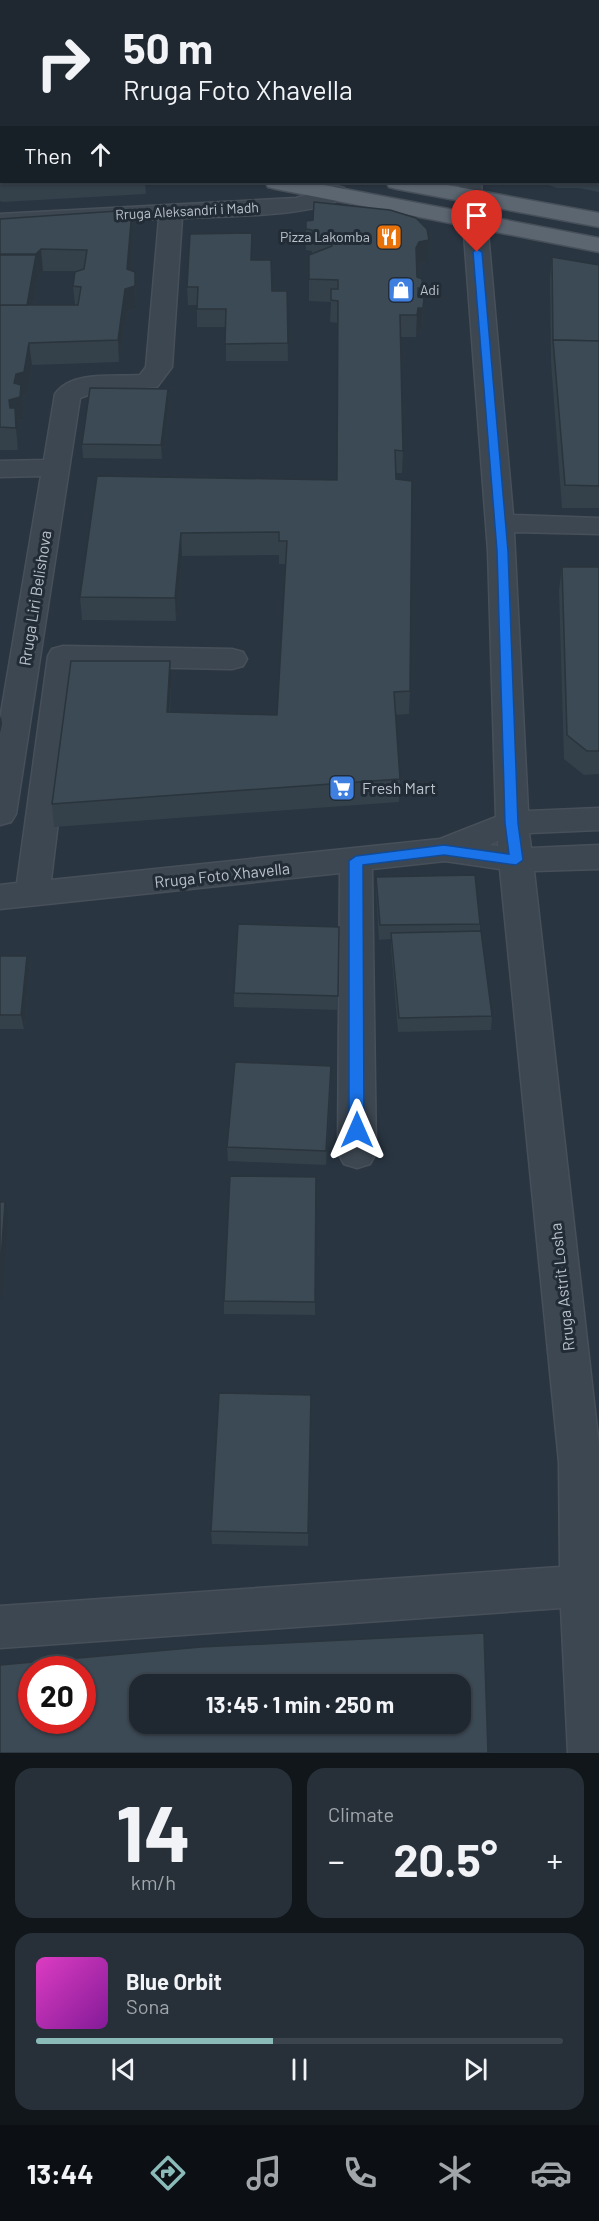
<!DOCTYPE html>
<html lang="en">
<head>
<meta charset="utf-8">
<style>
  :root { --surface:#1f2831; --page:#273039; --text:#f1f3f6; --muted:#a1a6ab; --line:#3c444d; --accent:#8bbbb9 }
  body { margin:0; font-family:Barlow,sans-serif; background:var(--page); color:var(--text); height:100vh; display:flex; flex-direction:column; font-size:22px; white-space:nowrap }
  * { box-sizing:border-box; margin:0 }
  p { font-size:20px; color:var(--muted) }
  .icon { flex:none; width:33px; height:33px; fill:none; stroke:currentColor; stroke-width:2; stroke-linecap:round; stroke-linejoin:round }
  .map { position:relative; height:1753px; overflow:hidden }
  .details { display:flex; flex-direction:column; gap:15px; padding:15px; background:#11161b; flex:1 }
  .details>* { flex:none }
  .banner { position:absolute; left:0px; top:0px; width:600px; height:183px; box-shadow:0 2px 4px #0004,0 0 0 2px var(--line); background:#1f2831; color:var(--text); overflow:hidden }
  .speed { position:absolute; left:18px; top:1656px; display:flex; gap:12px; font-size:30px; font-weight:700; text-align:center }
  .speed>* { display:grid; place-content:center; width:78px; height:78px; border-radius:50%; background:var(--surface); box-shadow:0 2px 4px #0004,0 0 0 2px var(--line); line-height:1 }
  .speed .limit { border:9px solid #d22; background:#fff; color:#111 }
  .pin { position:absolute; display:grid; place-items:center; width:51px; height:51px; color:#fff; margin:-62px -26px; border-radius:50% 50% 50% 0; rotate:-45deg; box-shadow:0 0 6px #0007 }
  .pin .icon { rotate:45deg }
  .me { position:absolute; width:66px; margin:-33px; rotate:0deg; stroke-linejoin:round; filter:drop-shadow(0 0 4px #0008) }
  .turn { display:flex; align-items:center; gap:21px; height:126px; padding:0 24px; font-size:27px }
  .turn .icon { width:78px; height:78px; stroke-width:2.5 }
  .turn b { display:block; font-size:42px; line-height:51px }
  .then { display:flex; align-items:center; height:57px; padding:0 24px; background:#0003; gap:12px; font-size:22px }
  .big { font-size:45px; font-weight:700; line-height:1.1 }
  .details .widget { flex:1; display:flex; flex-direction:column; justify-content:center; gap:9px; min-width:0; padding:0 21px; border-radius:18px; background:var(--page) }
  .details .dial { align-items:center; gap:0 }
  .dial b { font-size:78px; line-height:1 }
  .song { display:flex; align-items:center; gap:18px }
  .cover { width:72px; height:72px; border-radius:9px; background:linear-gradient(135deg,hsl(310 70% 55%),hsl(290 70% 35%)) }
  .played { height:6px; border-radius:3px; background:linear-gradient(90deg,var(--accent) 45%,var(--line) 45%) }
  .keys { display:flex; justify-content:space-around; direction:ltr }
  .heat { display:flex; justify-content:space-between; align-items:center; font-size:33px; direction:ltr }
  .details .tiles { flex:1; display:grid; gap:15px; grid-template-columns:1fr 1fr }
  .widget:last-child { grid-column:span 2 }
  .trip { position:absolute; left:129px; top:1674px; width:342px; height:60px; border-radius:18px; background:var(--surface); box-shadow:0 2px 4px #0004,0 0 0 2px var(--line); font-weight:700; line-height:60px; text-align:center }
  .menu { display:flex; height:96px; justify-content:space-around; align-items:center; background:#0c1014; color:var(--muted) }
  .menu .icon { width:42px; height:42px }
  .menu .on { color:var(--accent) }
  .menu b { font-size:27px; color:var(--text) }
  .map>svg:first-child { display:block }
</style>
</head>
<body>
<div class="map">
<svg width="599" height="1753" viewBox="0 0 599 1753">
  <rect width="100%" height="100%" fill="#293541"/>
  <g fill="none" stroke-linecap="round" stroke-linejoin="round">
    <defs>
      <g id="minor">
        <rect x="31" y="0" width="20" height="2"/>
        <rect x="219" y="0" width="20" height="2"/>
        <path d="M459 182H481L482 196 479 201H463L460 196Z"/>
        <path d="M336 186 344 188 347 193C330 218 214 216 182 218L172 367 157 387 96 392 80 398 16 814 11 822 0 825V719L41 476 0 477V461L44 460 55 394C72 370 115 377 140 375L146 367 159 219 0 228V214L296 198Z"/>
        <path d="M475 214 483 216 487 221 513 515 599 518V534L514 532 528 811 599 808V830L529 833 531 848 599 845V869L534 871 599 1446V1753H568L561 1608 0 1648V1606L560 1567 559 1462 500 869 445 861 372 869 376 1153 370 1164 357 1168 344 1164 338 1153 340 873 0 909V885L17 883 48 656 52 649 63 646 232 649 243 652 247 659 243 666 232 669 77 666 51 880 440 839 496 817 488 551 463 221 467 216ZM498 841V846L490 845Z"/>
      </g>
      <g id="major">
        <rect x="0" y="120" width="2" height="14"/>
        <path d="M265 182H308L599 238V252L276 189 268 187Z"/>
        <path d="M386 182H431L599 213V227L397 189 389 187Z"/>
      </g>
    </defs>
    <use href="#minor" stroke="#47505a" stroke-width="3"/>
    <use href="#major" stroke="#47505a" stroke-width="3"/>
    <use href="#minor" fill="#3d4751" fill-rule="evenodd"/>
    <use href="#major" fill="#5c6671" fill-rule="evenodd"/>
  </g>
  <g fill="#34404a" fill-rule="evenodd">
    <path d="M98 0H138L139 2H99Z"/>
    <path d="M281 0H331L330 2H281Z"/>
    <path d="M595 0H599V52L598 2H595Z"/>
    <path d="M598 129 599 192 578 188H557L540 182H598Z"/>
    <path d="M0 135H2V182H145L146 194 3 202 0 201Z"/>
    <path d="M132 210 133 231 130 270 135 272 136 308 127 311 119 362 32 365 27 395 22 396 24 407 23 419 17 421 18 450H0V219ZM43 271H78L73 286 75 305H33L38 276Z"/>
    <path d="M306 229 429 240 428 262 418 263 417 266V277L424 298 422 329 417 330 416 337H401L403 451 402 473H396L410 691 409 714 395 715 400 779 399 802 54 827 52 804 171 684 170 712 277 715 286 564H279V555L182 556 176 621 82 620 80 597 97 476 337 480 338 323 330 322 331 302 309 301V255L312 253V251L306 250Z"/>
    <path d="M552 257 599 265V508H562L551 362 550 278Z"/>
    <path d="M252 260 272 291H287L288 361H226V327H197V305H188L187 287Z"/>
    <path d="M168 389 169 403 162 459 83 458 82 444Z"/>
    <path d="M562 567H599V774L584 775 564 759 559 590Z"/>
    <path d="M376 877 480 924V931L492 1016 491 1030 398 1032 391 947V939L379 940 376 891Z"/>
    <path d="M339 927 338 1010 234 1007V993Z"/>
    <path d="M0 956H27L29 970 24 1029H0Z"/>
    <path d="M331 1080 326 1165 228 1161 227 1147Z"/>
    <path d="M316 1177 315 1315 224 1314V1301Z"/>
    <path d="M311 1395 308 1546 212 1544 211 1531Z"/>
  </g>
  <g fill="#2a343c">
    <path d="M132 210 133 231 129 288 135 272 136 308 127 311 119 362 118 340 125 289Z"/>
    <path d="M429 240 428 262 418 263 415 269 416 248 419 242Z"/>
    <path d="M41 249 43 271 38 276 36 254Z"/>
    <path d="M36 255 38 276 29 327 27 305Z"/>
    <path d="M418 288H423L422 308H423L422 329 417 330 416 337Z"/>
    <path d="M29 343 32 365 27 395 22 396 24 407 23 419 17 421 18 450 16 428 12 422V430L9 400 16 374Z"/>
    <path d="M168 389 169 403 162 459 161 445Z"/>
    <path d="M181 533 182 556 176 621 175 598Z"/>
    <path d="M170 661 171 684 168 735 167 712Z"/>
    <path d="M1 716 2 724 0 733V719Z"/>
    <path d="M27 956 29 970 24 1029 21 1015Z"/>
    <path d="M5 1202 8 1215 2 1300 0 1292V1275Z"/>
  </g>
  <g fill="#3c4a56" stroke="#2a343c" stroke-width="1.5" fill-rule="evenodd">
    <rect x="148" y="0" width="57" height="2"/>
    <path d="M287 0H329L328 2Z"/>
    <rect x="598" y="129" width="1" height="42"/>
    <path d="M0 135H2L1 181H0Z"/>
    <path d="M314 202 390 210 416 218 427 229 429 240 419 242 416 248 417 277 422 279 423 288H418V297L424 298 423 308H418L417 315H400L403 451 395 450 396 479 412 481 410 691 394 692 400 779 52 804 71 661H170L167 712 277 715 287 541H279V532L181 533 175 598 80 597 97 476 337 480 338 301 331 300V289H338V280L309 279V255L332 246 328 239H313L312 230 306 229V221L313 220Z"/>
    <path d="M132 210 127 269 135 272V286L125 289 118 340 29 343 24 372 16 374 14 383 21 385 20 397 9 400 10 408H15L16 428 0 427V305H78L81 287 73 286 75 272 84 269 87 250 41 249 36 254H0V219Z"/>
    <path d="M252 233 251 260H271L272 291H287L288 343 225 344 226 309H197L198 287H187L190 234Z"/>
    <path d="M0 255H36L27 305H0Z"/>
    <path d="M552 257 599 265V341L553 340Z"/>
    <path d="M553 340 599 341V486L565 485Z"/>
    <path d="M90 388 168 389 161 445 82 444Z"/>
    <path d="M562 567H599V751H587L567 735Z"/>
    <path d="M475 875 480 924 380 925 376 877Z"/>
    <path d="M238 924 339 927 338 996 234 993Z"/>
    <path d="M481 931 492 1016 399 1018 391 933Z"/>
    <path d="M0 956H27L21 1015H0Z"/>
    <path d="M235 1062 331 1066 326 1151 227 1147Z"/>
    <path d="M230 1176 316 1177 315 1302 224 1301Z"/>
    <path d="M0 1202H5L0 1275Z"/>
    <path d="M219 1393 311 1395 308 1533 211 1531Z"/>
    <path d="M484 1633 488 1753H0V1665L201 1647ZM32 1670H82V1720H32ZM140 1684H460V1724H140Z"/>
  </g>
  <path fill="#1a73e8" stroke="#114b97" stroke-width="1.5" d="M477 249 482 252 508 551 518 823 523 860 516 865 444 855 363 865 364 1130 357 1136 349 1130V861L356 856 444 845 509 854 505 823 497 551 473 252Z"/>
  <defs>
    <symbol id="restaurant-square" viewBox="-11 -11 22 22"><rect x="-9" y="-9" width="18" height="18" rx="4" fill="#e8710a" stroke="#222c36"/><path d="M-5-6h1v4h1v-4h1v4h1v-4h1v5L-1.5 .5V6h-2V.5L-5-1ZM5-6V6H3V1.5H1.5Q1.5-4 5-6Z" fill="#fff"/></symbol>
    <symbol id="shop-square" viewBox="-11 -11 22 22"><rect x="-9" y="-9" width="18" height="18" rx="4" fill="#3f7fe0" stroke="#222c36"/><path d="M-5-2.5h2.3a2.7 3.5 0 0 1 5.4 0H5L5.5 6h-11ZM-1.5-2.5h3a1.5 2.3 0 0 0-3 0Z" fill="#fff"/></symbol>
    <symbol id="supermarket-square" viewBox="-11 -11 22 22"><rect x="-9" y="-9" width="18" height="18" rx="4" fill="#3f7fe0" stroke="#222c36"/><path d="M-6-5.5h2.5l.6 2H6L4.5 2H-2.5L-4.4-4H-6ZM-1.5 3.2a1.3 1.3 0 1 0 .1 0ZM3 3.2a1.3 1.3 0 1 0 .1 0Z" fill="#fff"/></symbol>
  </defs>
  <g fill-rule="evenodd">
    <use href="#restaurant-square" x="374" y="222" width="30" height="30"/>
    <use href="#shop-square" x="386" y="275" width="30" height="30"/>
    <use href="#supermarket-square" x="327" y="773" width="30" height="30"/>
  </g>
  <g text-anchor="middle" stroke-width="6" stroke-linejoin="round" paint-order="stroke">
    <g font-size="14" fill="#bac2cb" stroke="#222c36">
      <text transform="translate(187 211) rotate(-3)" y="5">Rruga Aleksandri i Madh</text>
    </g>
    <g font-size="14" fill="#bac2cb" stroke="#222c36" text-anchor="end">
      <text x="370" y="242">Pizza Lakomba</text>
      <text x="420" y="295" text-anchor="start">Adi</text>
    </g>
    <g font-size="16" fill="#bac2cb" stroke="#222c36">
      <text transform="translate(35 598) rotate(-81)" y="6">Rruga Liri Belishova</text>
      <text transform="translate(222 875) rotate(-6)" y="6">Rruga Foto Xhavella</text>
      <text transform="translate(562 1287) rotate(-96)" y="6">Rruga Astrit Losha</text>
    </g>
    <g font-size="16" fill="#bac2cb" stroke="#222c36" text-anchor="start">
      <text x="362" y="794">Fresh Mart</text>
    </g>
  </g>
</svg>
<div class="speed"><div class="limit">20</div></div>
<div class="pin" style="left:477px;top:252px;background:#d93025"><svg class="icon" aria-label="arrive" viewBox="0 0 24 24"><path d="M6 21V4h12l-3 4 3 4H6"/></svg></div>
<svg class="me" style="left:357px;top:1130px" viewBox="-20 -20 40 40"><path d="M0-17L14 15 0 8-14 15z" fill="#1a73e8" stroke="#fff" stroke-width="4"/></svg>
<div class="trip">13:45 · 1 min · 250 m</div>
<div class="banner">
<div class="turn"><svg class="icon" aria-label="right" viewBox="0 0 24 24"><path d="M7 20v-9h11M14 6l5 5-5 5"/></svg><div><b>50 m</b>Rruga Foto Xhavella</div></div>
<div class="then">Then<svg class="icon" aria-label="ahead" viewBox="0 0 24 24"><path d="M12 20V5M6 11l6-6 6 6"/></svg></div>
</div>
</div>
<section class="details">
<div class="tiles">
<div class="widget dial"><b>14</b><p>km/h</p></div>
<div class="widget"><p>Climate</p>
<div class="heat"><a>−</a><b class="big">20.5°</b><a>+</a></div>
</div>
<div class="widget">
<div class="song"><i class="cover"></i><div><b>Blue Orbit</b><p>Sona</p></div></div>
<div class="played"></div>
<div class="keys"><svg class="icon" aria-label="previous" viewBox="0 0 24 24"><path d="M18 5L8 12l10 7zM5 5v14"/></svg><svg class="icon" aria-label="pause" viewBox="0 0 24 24"><path d="M8 5v14M16 5v14"/></svg><svg class="icon" aria-label="next" viewBox="0 0 24 24"><path d="M6 5l10 7-10 7zM19 5v14"/></svg></div>
</div>
</div>
</section>
<nav class="menu">
<b>13:44</b>
<svg class="icon on" aria-label="directions" viewBox="0 0 24 24"><path d="M12 3l9 9-9 9-9-9zM9 14v-3h6M13 9l2 2-2 2"/></svg>
<svg class="icon" aria-label="music" viewBox="0 0 24 24"><path d="M9 18V5l10-2v13"/><circle cx="6" cy="18" r="3"/><circle cx="16" cy="16" r="3"/></svg>
<svg class="icon" aria-label="phone" viewBox="0 0 24 24"><path d="M5 4h4l2 5-3 2q2 4 5 5l2-3 5 2v4C11 20 4 13 5 4z"/></svg>
<svg class="icon" aria-label="climate" viewBox="0 0 24 24"><path d="M12 3v18M4 7l16 10M4 17L20 7"/></svg>
<svg class="icon" aria-label="car" viewBox="0 0 24 24"><path d="M5 17H2v-5l4-1 3-4h7l3 4 3 1v5h-3M9 17h6M6 11h13"/><circle cx="7" cy="17" r="2"/><circle cx="17" cy="17" r="2"/></svg>
</nav>
</body>
</html>
